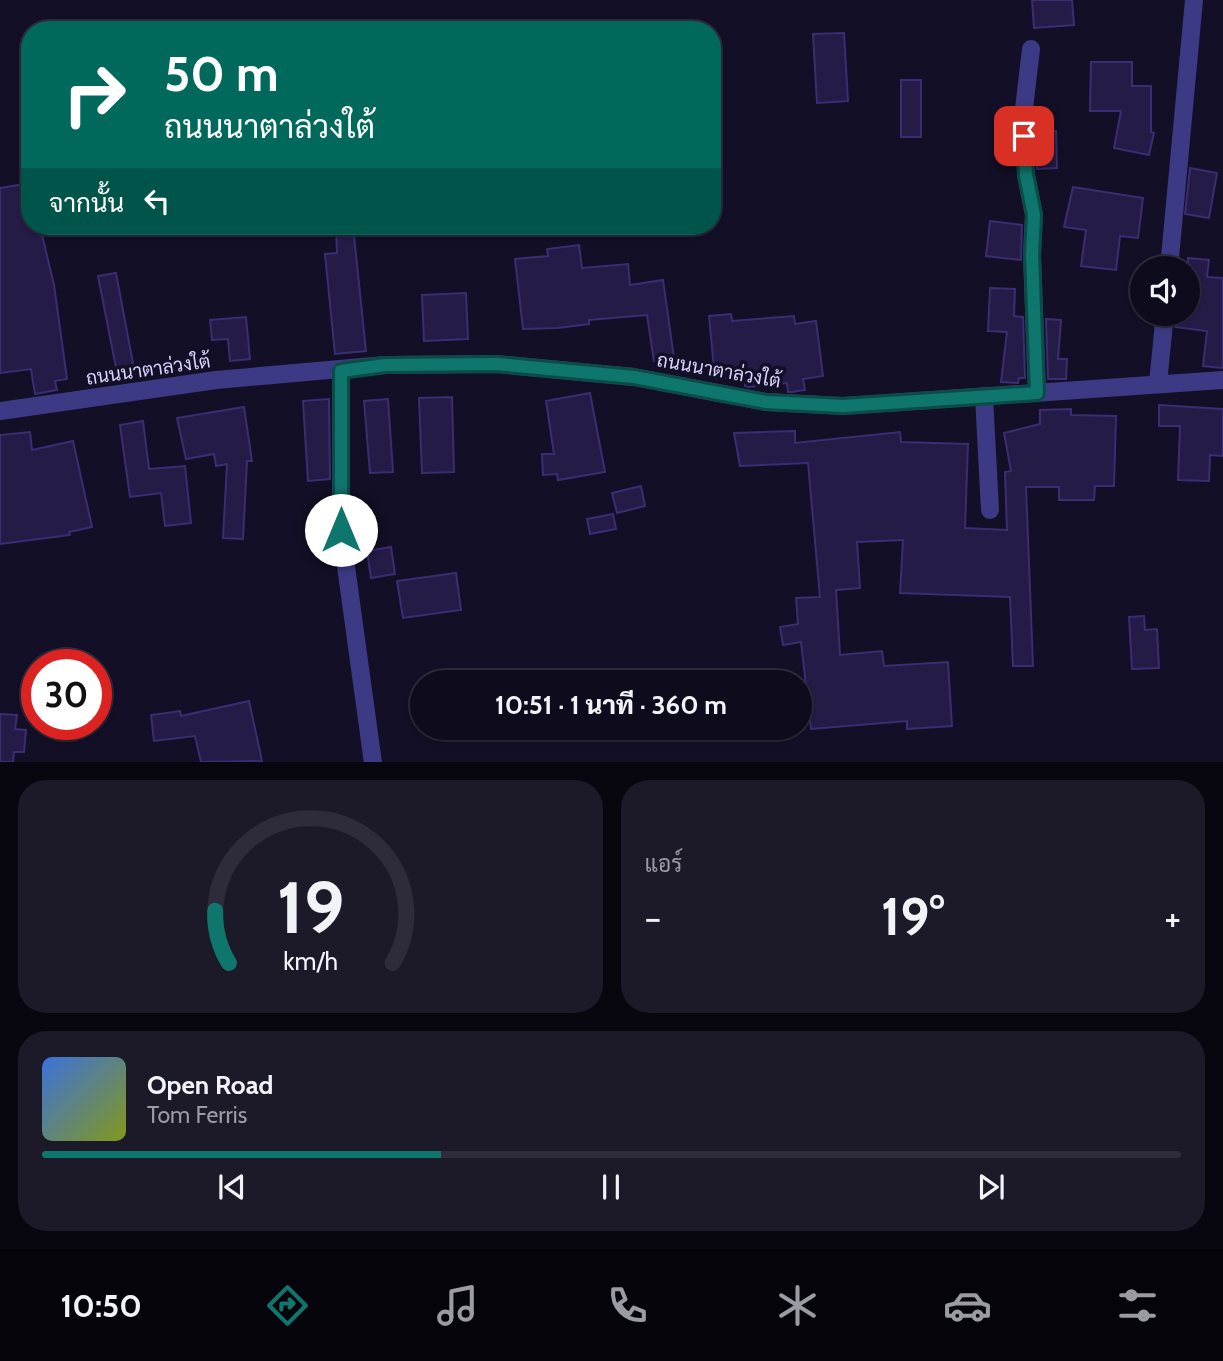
<!DOCTYPE html>
<html lang="th">
<head>
<meta charset="utf-8">
<style>
  :root { --surface:#0e0b1c; --page:#1c1929; --text:#f1f3f6; --muted:#9b9ba3; --line:#2e2b3b; --accent:#0f766e }
  body { margin:0; font-family:Cabin,Sarabun,sans-serif; background:var(--page); color:var(--text); height:100vh; display:flex; flex-direction:column; font-size:26px; white-space:nowrap }
  * { box-sizing:border-box; margin:0 }
  p { font-size:23px; color:var(--muted) }
  .icon { flex:none; width:38px; height:38px; fill:none; stroke:currentColor; stroke-width:2; stroke-linecap:round; stroke-linejoin:round }
  .map { position:relative; height:762px; overflow:hidden }
  .drawer { display:flex; flex-direction:column; gap:18px; padding:18px; background:#08060f; flex:1 }
  .drawer>* { flex:none }
  .banner { position:absolute; left:21px; top:21px; width:700px; height:214px; border-radius:28px; box-shadow:0 2px 5px #0004,0 0 0 2px var(--line); background:#00695c; color:#fff; overflow:hidden }
  .buttons { position:absolute; left:1130px; top:256px; display:grid; gap:14px }
  .buttons a { display:grid; place-items:center; width:70px; height:70px; border-radius:50%; background:var(--surface); box-shadow:0 2px 5px #0004,0 0 0 2px var(--line); font-size:35px }
  .speed { position:absolute; left:21px; top:649px; display:flex; gap:14px; font-size:35px; font-weight:700; text-align:center }
  .speed>* { display:grid; place-content:center; width:91px; height:91px; border-radius:50%; background:var(--surface); box-shadow:0 2px 5px #0004,0 0 0 2px var(--line); line-height:1 }
  .speed .limit { border:10px solid #d22; background:#fff; color:#111 }
  .pin { position:absolute; display:grid; place-items:center; width:60px; height:60px; color:#fff; margin:-30px; border-radius:14px; box-shadow:0 4px 10px #0006 }
  .me { position:absolute; width:77px; margin:-38px; rotate:0deg; stroke-linejoin:round; filter:drop-shadow(0 0 5px #0008) }
  .turn { display:flex; align-items:center; gap:24px; height:147px; padding:0 28px; font-size:32px }
  .turn .icon { width:91px; height:91px; stroke-width:2.5 }
  .turn b { display:block; font-size:49px; line-height:60px }
  .then { display:flex; align-items:center; height:66px; padding:0 28px; background:#0003; gap:14px; font-size:26px }
  .big { font-size:52px; font-weight:800; line-height:1.1 }
  .drawer .widget { flex:1; display:flex; flex-direction:column; justify-content:center; gap:10px; min-width:0; padding:0 24px; border-radius:28px; background:var(--page) }
  .drawer .dial { align-items:center; gap:0 }
  .dial svg { height:182px; overflow:visible; fill:none; stroke:var(--line); stroke-width:7; stroke-linecap:round; text-anchor:middle }
  .dial text { fill:var(--text); stroke:none }
  .song { display:flex; align-items:center; gap:21px }
  .cover { width:84px; height:84px; border-radius:10px; background:linear-gradient(135deg,hsl(220 70% 55%),hsl(70 70% 35%)) }
  .played { height:7px; border-radius:4px; background:linear-gradient(90deg,var(--accent) 35%,var(--line) 35%) }
  .keys { display:flex; justify-content:space-around; direction:ltr }
  .heat { display:flex; justify-content:space-between; align-items:center; font-size:38px; direction:ltr }
  .drawer .tiles { flex:1; display:grid; gap:18px; grid-template-columns:1fr 1fr }
  .widget:last-child { grid-column:span 2 }
  .trip { position:absolute; left:410px; top:670px; width:402px; height:70px; border-radius:35px; background:var(--surface); box-shadow:0 2px 5px #0004,0 0 0 2px var(--line); font-weight:800; line-height:70px; text-align:center }
  .tabs { display:flex; height:112px; justify-content:space-around; align-items:center; background:#06040b; color:var(--muted) }
  .tabs .icon { width:49px; height:49px }
  .tabs .selected { color:var(--accent) }
  .tabs b { font-size:32px; color:var(--text) }
  .map>svg:first-child { display:block }
</style>
</head>
<body>
<div class="map">
<svg width="1223" height="763" viewBox="0 0 1223 763">
  <rect width="100%" height="100%" fill="#130f26"/>
  <g fill="#241b47" stroke="#3b2d73" stroke-width="2">
    <path d="M1032 0H1072L1074 25 1034 28Z"/>
    <path d="M844 33 848 101 817 103 813 34Z"/>
    <path d="M1091 62H1132V86H1151V132L1154 133 1149 155 1114 148 1121 111H1090Z"/>
    <rect x="901" y="80" width="20" height="57"/>
    <path d="M1035 131H1056L1057 168 1037 169Z"/>
    <path d="M1190 168 1217 173 1209 218 1185 214Z"/>
    <path d="M30 183V226H40L54 285 67 379 55 381 57 390 35 394 31 369 0 373V188Z"/>
    <path d="M1073 187 1143 198 1138 238 1120 236 1116 270 1081 266 1086 230 1064 227Z"/>
    <path d="M990 221 1022 225 1021 260 986 256Z"/>
    <path d="M336 226H353L366 351 335 354 325 254 337 253Z"/>
    <path d="M579 245 582 268 628 264 630 285 663 280 674 358 654 361 647 315 589 320V324L558 328 523 329 515 259 548 256 547 249Z"/>
    <path d="M1188 258 1209 260 1207 277 1223 278V368L1203 366 1207 331 1175 327 1176 313H1188Z"/>
    <path d="M116 273 135 374 118 378 98 276Z"/>
    <path d="M990 288 1015 289 1014 316 1023 317 1025 378H1019L1018 383 1001 382 1007 332 988 331Z"/>
    <path d="M466 293 468 339 424 341 422 295Z"/>
    <path d="M731 314 732 321 794 316 795 324 816 321 823 376 803 379 805 390 792 392H788L787 383 749 387 745 386 744 377 715 379 709 316Z"/>
    <path d="M246 317 250 359 230 361 228 339 212 340 210 320Z"/>
    <path d="M1046 319 1061 320 1058 359H1067L1066 379H1048Z"/>
    <path d="M590 393 605 472 558 480 557 474 543 475 542 454H554L546 401Z"/>
    <path d="M452 397 454 472 422 473 419 398Z"/>
    <path d="M329 399 330 479 308 481 303 401Z"/>
    <path d="M388 399 393 472 370 473 364 401Z"/>
    <path d="M1159 405 1223 409V456L1210 455 1209 481 1178 480 1180 426H1159Z"/>
    <path d="M244 407 252 461H247L243 539 223 538 227 464 216 466 214 454 186 459 177 418Z"/>
    <path d="M1071 409V415L1116 416 1114 486H1095L1094 500H1059V487H1026L1033 666H1013L1010 597 900 593 903 540 857 542 860 588 836 590 840 655 882 651 884 666 948 662 952 726 907 729V721L811 729 801 642 783 645 780 627 798 624 796 598 820 597 808 463 740 466 734 433 795 431V443L900 432 901 442 968 444 965 528 1007 530 1005 472 1011 471 1004 433 1040 424V410Z"/>
    <path d="M143 421 149 469 185 466 191 523 165 526 161 493 130 497 120 425Z"/>
    <path d="M30 432 32 450 73 441 92 527 69 532 70 535 0 544V435Z"/>
    <path d="M641 486 645 506 617 513 612 493Z"/>
    <path d="M613 514 616 529 590 534 587 519Z"/>
    <path d="M391 547 395 574 371 578 367 551Z"/>
    <path d="M456 573 461 610 403 618 397 581Z"/>
    <path d="M1144 616 1145 630 1157 629 1159 668 1132 669 1129 617Z"/>
    <path d="M249 701 262 761 201 762 195 736 154 741 151 715 180 711 181 716Z"/>
    <path d="M0 714 17 715 15 729 26 730 24 752H14L13 762H0Z"/>
  </g>
  <g fill="none" stroke-linecap="round" stroke-linejoin="round">
    <g stroke="#3d3a85" stroke-width="18">
      <path d="M1031 49 1023 117 1026 175 1034 215 1032 255 1037 393"/>
      <path d="M1169 268 1194 0"/>
      <path d="M341 371V530L373 763"/>
      <path d="M1158 383 1165 313"/>
      <path d="M984 396 990 510"/>
      <path d="M0 411 216 380 385 365 496 364 634 377 766 402 843 406 1223 380"/>
    </g>
  </g>
  <g fill="none" stroke-linecap="round" stroke-linejoin="round">
    <defs>
      <path id="route" d="M341 530V371L385 365 496 364 634 377 766 402 843 406 1037 393 1032 255 1034 215 1026 175 1024 136"/>
    </defs>
    <use href="#route" stroke="#0a4d48" stroke-width="18"/>
    <use href="#route" stroke="#0f766e" stroke-width="12"/>
  </g>
  <g text-anchor="middle" stroke-width="7" stroke-linejoin="round" paint-order="stroke">
    <g font-size="19" fill="#d9d4ff" stroke="#130f26">
      <text transform="translate(148 369) rotate(-8)" y="7">ถนนนาตาล่วงใต้</text>
      <text transform="translate(719 370) rotate(10)" y="7">ถนนนาตาล่วงใต้</text>
    </g>
  </g>
</svg>
<div class="buttons">
<a><svg class="icon" aria-label="sound" viewBox="0 0 24 24"><path d="M4 9h4l5-4v14l-5-4H4zM17 9q2 3 0 6"/></svg></a>
</div>
<div class="speed"><div class="limit">30</div></div>
<div class="pin" style="left:1024px;top:136px;background:#d93025"><svg class="icon" aria-label="arrive" viewBox="0 0 24 24"><path d="M6 21V4h12l-3 4 3 4H6"/></svg></div>
<svg class="me" style="left:341px;top:530px" viewBox="-20 -20 40 40"><circle r="19" fill="#fff"/><path d="M0-13L10 11 0 6-10 11z" fill="#0f766e"/></svg>
<div class="trip">10:51 · 1 นาที · 360 m</div>
<div class="banner">
<div class="turn"><svg class="icon" aria-label="right" viewBox="0 0 24 24"><path d="M7 20v-9h11M14 6l5 5-5 5"/></svg><div><b>50 m</b>ถนนนาตาล่วงใต้</div></div>
<div class="then">จากนั้น<svg class="icon" aria-label="left" viewBox="0 0 24 24"><path d="M17 20v-9H6M10 6l-5 5 5 5"/></svg></div>
</div>
</div>
<section class="drawer">
<div class="tiles">
<div class="widget dial"><svg viewBox="0 0 100 80">
<path d="M14 69A42 42 0 1 1 86 69"/>
<path d="M14 69A42 42 0 0 1 8 46" stroke="#0f766e"/>
<text x="50" y="56" font-size="32" font-weight="700">19</text>
<text x="50" y="72" font-size="11">km/h</text>
</svg></div>
<div class="widget"><p>แอร์</p>
<div class="heat"><a>−</a><b class="big">19°</b><a>+</a></div>
</div>
<div class="widget">
<div class="song"><i class="cover"></i><div><b>Open Road</b><p>Tom Ferris</p></div></div>
<div class="played"></div>
<div class="keys"><svg class="icon" aria-label="previous" viewBox="0 0 24 24"><path d="M18 5L8 12l10 7zM5 5v14"/></svg><svg class="icon" aria-label="pause" viewBox="0 0 24 24"><path d="M8 5v14M16 5v14"/></svg><svg class="icon" aria-label="next" viewBox="0 0 24 24"><path d="M6 5l10 7-10 7zM19 5v14"/></svg></div>
</div>
</div>
</section>
<nav class="tabs">
<b>10:50</b>
<svg class="icon selected" aria-label="directions" viewBox="0 0 24 24"><path d="M12 3l9 9-9 9-9-9zM9 14v-3h6M13 9l2 2-2 2"/></svg>
<svg class="icon" aria-label="music" viewBox="0 0 24 24"><path d="M9 18V5l10-2v13"/><circle cx="6" cy="18" r="3"/><circle cx="16" cy="16" r="3"/></svg>
<svg class="icon" aria-label="phone" viewBox="0 0 24 24"><path d="M5 4h4l2 5-3 2q2 4 5 5l2-3 5 2v4C11 20 4 13 5 4z"/></svg>
<svg class="icon" aria-label="climate" viewBox="0 0 24 24"><path d="M12 3v18M4 7l16 10M4 17L20 7"/></svg>
<svg class="icon" aria-label="car" viewBox="0 0 24 24"><path d="M5 17H2v-5l4-1 3-4h7l3 4 3 1v5h-3M9 17h6M6 11h13"/><circle cx="7" cy="17" r="2"/><circle cx="17" cy="17" r="2"/></svg>
<svg class="icon" aria-label="filters" viewBox="0 0 24 24"><path d="M4 7h16M4 17h16"/><circle cx="9" cy="7" r="2"/><circle cx="15" cy="17" r="2"/></svg>
</nav>
</body>
</html>
